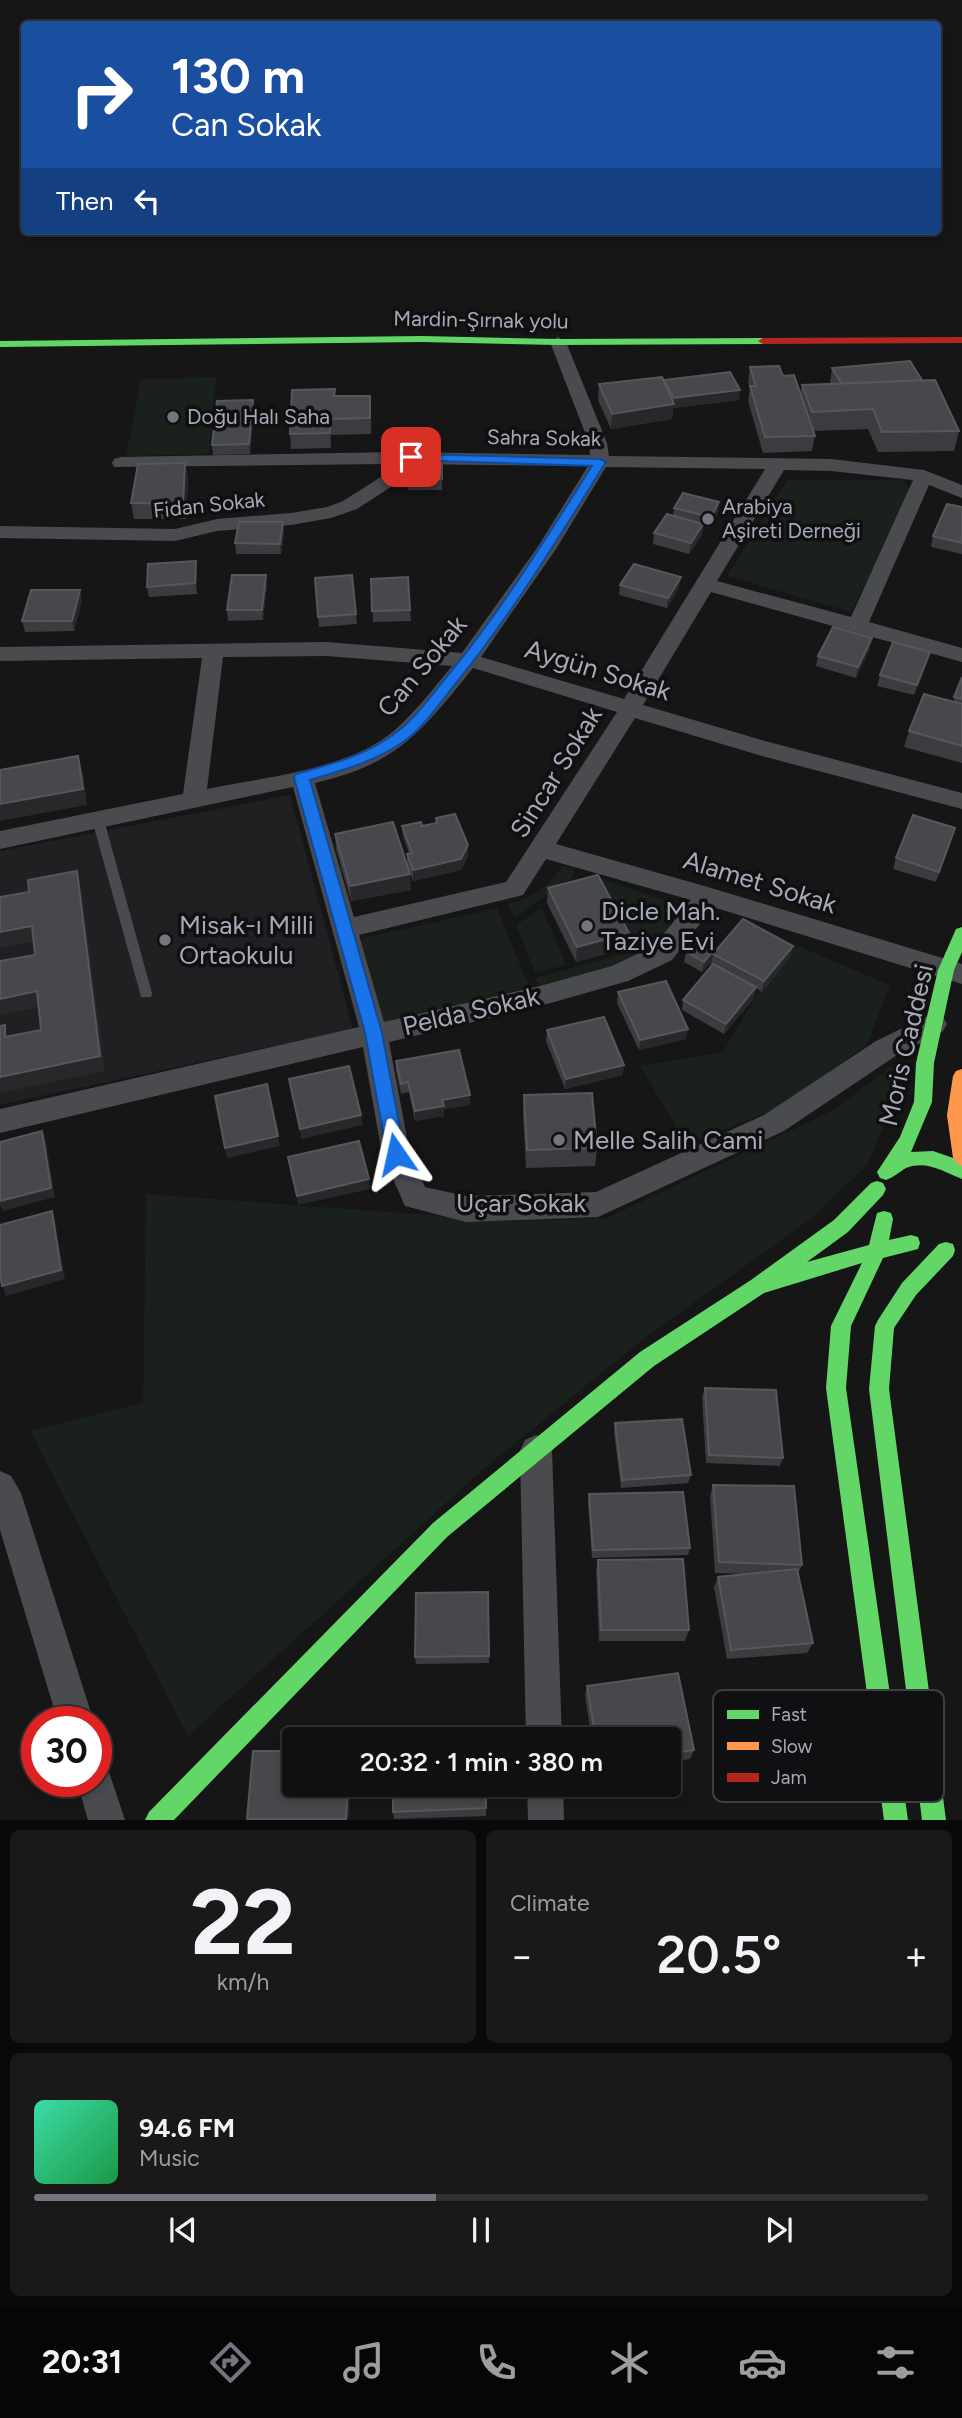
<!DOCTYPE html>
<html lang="en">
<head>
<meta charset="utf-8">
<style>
  :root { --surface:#101010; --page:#191919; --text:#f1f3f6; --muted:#9c9d9f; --line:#303030; --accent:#74767f }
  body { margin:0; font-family:Figtree,sans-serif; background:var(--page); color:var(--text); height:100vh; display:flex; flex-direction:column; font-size:26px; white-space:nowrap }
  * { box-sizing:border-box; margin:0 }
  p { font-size:23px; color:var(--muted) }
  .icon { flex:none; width:38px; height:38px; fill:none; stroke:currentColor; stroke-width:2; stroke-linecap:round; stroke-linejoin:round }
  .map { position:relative; height:1820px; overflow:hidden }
  .panel { display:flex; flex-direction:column; gap:10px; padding:10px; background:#090909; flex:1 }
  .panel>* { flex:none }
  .banner { position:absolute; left:21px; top:21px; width:920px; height:214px; border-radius:7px; box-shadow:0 4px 10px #0003,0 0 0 2px var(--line); background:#1a4fa0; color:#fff; overflow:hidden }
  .speed { position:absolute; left:21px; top:1706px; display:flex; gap:14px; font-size:35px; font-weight:700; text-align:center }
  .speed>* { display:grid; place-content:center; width:91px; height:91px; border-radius:50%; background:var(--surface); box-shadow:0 4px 10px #0003,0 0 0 2px var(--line); line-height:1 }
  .speed .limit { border:10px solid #d22; background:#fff; color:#111 }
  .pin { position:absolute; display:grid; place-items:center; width:60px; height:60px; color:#fff; margin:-30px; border-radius:14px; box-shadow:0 4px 10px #0006 }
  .me { position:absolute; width:77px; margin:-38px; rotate:349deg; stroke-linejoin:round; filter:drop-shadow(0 0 5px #0008) }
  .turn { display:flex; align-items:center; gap:24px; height:147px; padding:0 35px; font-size:32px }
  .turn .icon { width:91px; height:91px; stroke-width:2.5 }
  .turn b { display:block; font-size:49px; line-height:60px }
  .then { display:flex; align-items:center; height:66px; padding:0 35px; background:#0003; gap:14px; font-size:26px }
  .big { font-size:52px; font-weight:600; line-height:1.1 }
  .panel .tile { flex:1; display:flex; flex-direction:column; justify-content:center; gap:10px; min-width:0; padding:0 24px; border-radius:10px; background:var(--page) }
  .panel .dial { align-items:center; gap:0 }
  .dial b { font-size:91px; line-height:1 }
  .song { display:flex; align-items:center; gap:21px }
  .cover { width:84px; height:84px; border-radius:10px; background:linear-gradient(135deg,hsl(160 70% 55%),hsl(140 70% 35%)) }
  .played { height:7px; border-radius:4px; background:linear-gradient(90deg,var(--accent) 45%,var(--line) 45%) }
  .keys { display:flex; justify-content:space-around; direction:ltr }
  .heat { display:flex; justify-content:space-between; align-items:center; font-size:38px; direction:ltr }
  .panel .tiles { flex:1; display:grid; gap:10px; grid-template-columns:1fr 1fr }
  .tile:last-child { grid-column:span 2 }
  .trip { position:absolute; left:282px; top:1727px; width:399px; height:70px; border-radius:7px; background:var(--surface); box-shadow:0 4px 10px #0003,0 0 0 2px var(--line); font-weight:600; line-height:70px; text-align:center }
  .menu { display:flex; height:112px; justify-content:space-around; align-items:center; background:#060606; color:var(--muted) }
  .menu .icon { width:49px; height:49px }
  .menu .selected { color:var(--accent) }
  .menu b { font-size:32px; color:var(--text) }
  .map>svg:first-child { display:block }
</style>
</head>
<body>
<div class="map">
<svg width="962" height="1820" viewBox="0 0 962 1820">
  <rect width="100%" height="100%" fill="#161616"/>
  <path fill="#202023" d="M290 795 353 1029 0 1105V851Z"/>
  <g fill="#1a201b">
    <path d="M216 377 209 454 126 456 141 379Z"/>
    <path d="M787 480H902L913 492 851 612 727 576Z"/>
    <path d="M562 866 575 868 572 878 515 917 507 905C534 895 546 890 562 866Z"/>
    <path d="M598 878 680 905 683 916 665 940 621 965 540 987 535 978 634 951Z"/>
    <path d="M497 908 530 989 378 1025 351 941Z"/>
    <path d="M542 908 566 965 535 973 516 925Z"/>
    <path d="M788 942 890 985 867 1045 778 1108 687 1144 640 1066 723 1052Z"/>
    <path d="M897 1062 889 1113 868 1164 813 1217 641 1341 487 1466 188 1736 30 1431 143 1403 146 1194 513 1221 607 1218 834 1110Z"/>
  </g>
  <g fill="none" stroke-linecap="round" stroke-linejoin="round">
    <path fill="#4a4b4f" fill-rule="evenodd" d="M98 816 104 820 152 993 151 997H141L140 993 92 820Z"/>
    <g fill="#4a4b4f" fill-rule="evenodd">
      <path d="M558 337 566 342 607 443 609 456 831 459 924 470 962 485V498L929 485 869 622 962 648V662L711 592 643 705 765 741 962 793V809L762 756 635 718 556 844 708 887 962 964V984L713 907 672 960 628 981 540 1006 389 1042 410 1154 425 1187 466 1196 596 1192 764 1115 876 1041 925 1017 934 1014 943 1017 947 1024 943 1031 894 1057 784 1131 598 1217 466 1222 405 1206 382 1154 363 1047 0 1133V1109L359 1027 293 787 0 849V831L183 794 202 658 0 661V647L327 642 462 653 537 548 588 466 404 464 400 481 357 509 331 518 291 525 217 531 175 541 0 538V526L175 529 217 519 291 513 327 507 343 501 384 475 386 464 114 467 112 463 114 459 121 457 396 452 590 455 589 443 550 342ZM606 467 765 469 624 699 481 657 556 549ZM784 470 831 471 913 480 851 617 717 581ZM327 656 452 666C434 688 416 711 395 730 349 770 265 777 207 789L223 657ZM473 668 617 712 506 882 354 917 315 783C398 764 422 731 473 668ZM546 859 691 900 654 946 612 966 540 986 384 1022 359 935 523 895Z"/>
      <path d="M536 1435 547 1440 552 1451 562 1740H526L520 1451 525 1440Z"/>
      <path d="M0 1471 11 1476 21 1493 94 1722H58L0 1530Z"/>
      <path d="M96 1764 108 1769 125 1820H88L77 1782H96Z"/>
      <path d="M527 1785H563L564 1820H528Z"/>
    </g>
    <g fill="#63d668" fill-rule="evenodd">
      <path d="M422 336 558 339 763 338 768 341 763 344 558 345 422 342 0 347V341Z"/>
      <path d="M962 927V952L954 970 934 1063 932 1102 911 1152 933 1151 959 1160 962 1162V1179C943 1172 928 1160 906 1168 899 1172 894 1177 886 1180L880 1178 877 1172 900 1137 914 1102 916 1063 938 970 956 929Z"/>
      <path d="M877 1181 883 1183 886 1189 883 1195 848 1232 807 1262 869 1245 877 1213 884 1211 891 1213 893 1219 889 1240 911 1235 918 1237 920 1243 918 1249 883 1258 851 1326 846 1388 908 1820H884L826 1388 831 1326 862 1263 764 1293 654 1366 447 1537 174 1820H145L149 1812 433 1523 640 1352 751 1280 834 1220 871 1183Z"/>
      <path d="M946 1242 953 1244 955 1250 953 1256 916 1295 894 1328 889 1389 946 1820H922L869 1389 875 1326 878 1320 902 1283 939 1244Z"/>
    </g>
    <path fill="#ff974d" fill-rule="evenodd" d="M962 1069V1166L956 1163 953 1158 947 1115 953 1076 956 1071Z"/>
    <path fill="#b3261e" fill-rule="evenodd" d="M962 337V343L763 344 758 341 763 338Z"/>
  </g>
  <g fill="#3b3c3f">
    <path d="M750 367 783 376 800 394 802 385 830 384V383L832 368 922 380 959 431 954 451 878 452 868 429 814 431 815 436 812 451 763 453 748 401 750 389 748 382Z"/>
    <path d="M664 380 739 400 673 408 672 419 611 429 598 400 599 384 664 382Z"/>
    <path d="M335 389V396L371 411V434L331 435V448L291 449 290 434Z"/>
    <path d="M253 400 254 410 250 454 213 455 212 445Z"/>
    <path d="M442 456V490H408V480Z"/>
    <path d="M185 463 188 478 186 519H134L131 503Z"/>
    <path d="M962 507V554L931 547 933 536Z"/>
    <path d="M674 508 718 513 709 528 703 526 702 535 689 554 653 544 654 533 673 516Z"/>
    <path d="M283 522 284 533 281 554H236L235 543Z"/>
    <path d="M197 572V594L149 597 147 587Z"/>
    <path d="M352 575 357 624 319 627 315 578Z"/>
    <path d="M408 577 411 621 373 622 371 579Z"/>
    <path d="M267 585 263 620 228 621 227 610Z"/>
    <path d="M620 585 679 588 667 608 619 595Z"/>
    <path d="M82 600 74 631 25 632 22 621Z"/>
    <path d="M870 648 856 678 816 666 818 656Z"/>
    <path d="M927 662 914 695 877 686 880 675Z"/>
    <path d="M962 677V763L904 747 909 731 953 702Z"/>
    <path d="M436 818 468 856 461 870 413 881 407 864V854L409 853 403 836 402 826H422L436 823Z"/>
    <path d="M955 828 936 882 893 869 896 858Z"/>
    <path d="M335 834 411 890 351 901 336 849Z"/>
    <path d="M548 888 627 948 576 962 547 903Z"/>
    <path d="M713 951 711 962 702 972 684 962 686 952Z"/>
    <path d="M713 954 791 956 762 992 756 988 754 998 724 1034 682 1010 683 1000 713 965 711 964Z"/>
    <path d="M618 992 686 1039 639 1050 617 1003Z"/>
    <path d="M547 1030 623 1075 565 1089 546 1041Z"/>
    <path d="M396 1061 470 1105 444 1109V1116L415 1121 409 1092 401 1094 396 1071Z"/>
    <path d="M524 1095 597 1148 595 1166 526 1168 523 1114Z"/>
    <path d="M705 1388 783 1458 780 1466 706 1463 702 1397Z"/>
    <path d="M615 1423 691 1475 688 1483 621 1488 614 1432Z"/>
    <path d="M713 1485 802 1565 798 1574 813 1643 807 1653 727 1659 714 1587 718 1577 745 1574 715 1573 710 1496Z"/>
    <path d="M589 1494 690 1548 688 1555 592 1558 588 1502Z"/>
    <path d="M598 1560 689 1630 685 1641H599L596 1571Z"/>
    <path d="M488 1592 489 1663 416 1664 415 1657Z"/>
    <path d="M587 1686 694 1750 690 1759 668 1762V1740H592L585 1695Z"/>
    <path d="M486 1785V1816L394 1819 393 1812Z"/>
  </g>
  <g fill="#272829">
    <path d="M740 390 739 400 673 408 674 398Z"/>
    <path d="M253 400 254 410 250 454 249 444Z"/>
    <path d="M674 404 672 419 611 429 612 414Z"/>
    <path d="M330 419 331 435V448L330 433Z"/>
    <path d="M185 463 188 478 186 519 183 504Z"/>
    <path d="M719 502 718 513 709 528 711 517Z"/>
    <path d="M283 522 284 533 281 554 280 544Z"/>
    <path d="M703 524 702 535 689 554 691 543Z"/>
    <path d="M196 561 197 572V594L195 583Z"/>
    <path d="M266 575 267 585 263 620 262 610Z"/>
    <path d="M681 577 679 588 667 608 668 598Z"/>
    <path d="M80 590 82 600 74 631 72 621Z"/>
    <path d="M872 638 870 648 856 678 858 667Z"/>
    <path d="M930 652 927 662 914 695 917 685Z"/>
    <path d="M78 756 83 772 87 805 0 821V804Z"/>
    <path d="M468 845V856L461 870 413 881V870Z"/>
    <path d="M77 871 81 887 105 1071 0 1093V1077L100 1056Z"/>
    <path d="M410 874 411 890 351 901 350 886Z"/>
    <path d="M32 926 37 941 0 948V932Z"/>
    <path d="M629 933 627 948 576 962 577 947Z"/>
    <path d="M793 946 791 956 762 992 764 981Z"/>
    <path d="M713 951 711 962 702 972 704 962Z"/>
    <path d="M756 987 754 998 724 1034 726 1024Z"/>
    <path d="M37 991 42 1007 0 1015V999Z"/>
    <path d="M688 1029 686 1039 639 1050 640 1040Z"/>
    <path d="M624 1065 623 1075 565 1089 566 1079Z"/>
    <path d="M470 1095V1105L444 1109V1116L415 1121V1111L442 1100Z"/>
    <path d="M361 1115 363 1125 301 1139 300 1129Z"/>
    <path d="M42 1131 46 1141 55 1197 3 1211 0 1205V1201Z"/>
    <path d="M278 1136 280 1146 227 1158 225 1148Z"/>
    <path d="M369 1179 370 1189 298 1205 297 1196Z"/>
    <path d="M52 1211 55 1221 65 1279 6 1296 2 1286Z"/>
    <path d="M348 1785H350L349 1819H346Z"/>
  </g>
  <g fill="#47484c" stroke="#56575d" stroke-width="2">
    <path d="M910 361 922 380 842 384 832 368Z"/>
    <path d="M779 366 783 376 794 375 815 436 765 437 750 386H756L750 367Z"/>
    <path d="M730 372 740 390 674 398 664 380Z"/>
    <path d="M662 377 674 404 612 414 599 384Z"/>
    <path d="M935 380 959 431 882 432 873 409 812 412 802 385Z"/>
    <path d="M335 389 334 396H370V418L330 419V433L290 434 292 390Z"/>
    <path d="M253 400 249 444 212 445 217 401Z"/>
    <path d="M408 456H442V479L408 480Z"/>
    <path d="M185 463 183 504 131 503 138 464Z"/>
    <path d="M683 493 719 502 711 517 674 508Z"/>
    <path d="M947 504 962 507V543L933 536Z"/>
    <path d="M667 514 703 524 691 543 654 533Z"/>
    <path d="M239 522H283L280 544 235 543Z"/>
    <path d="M196 561 195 583 147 587 148 564Z"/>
    <path d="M634 564 681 577 668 598 620 585Z"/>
    <path d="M232 575H266L262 610H227Z"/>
    <path d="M352 575 356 614 318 617 315 578Z"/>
    <path d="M408 577 410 610 372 611 371 579Z"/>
    <path d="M31 590H80L72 621H22Z"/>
    <path d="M833 627 872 638 858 667 818 656Z"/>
    <path d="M893 642 930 652 917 685 880 675Z"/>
    <path d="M962 677V699L954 697Z"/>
    <path d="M924 694 962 704V746L909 731Z"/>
    <path d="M78 756 83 789 0 804V770Z"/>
    <path d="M455 814 468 845 461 859 413 870 407 854 412 853 402 826 421 822 422 826 437 823 436 818Z"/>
    <path d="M913 815 955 828 939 872 896 858Z"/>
    <path d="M393 822 410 874 350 886 335 834Z"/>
    <path d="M77 871 100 1056 0 1077V1026L5 1025V1037L41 1030 37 991 0 999V961L35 955 32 926 0 932V897L29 892 28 880Z"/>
    <path d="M598 875 629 933 577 947 548 888Z"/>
    <path d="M743 919 793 946 764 981 713 954Z"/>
    <path d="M695 941 713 951 704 962 686 952Z"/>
    <path d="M713 964 756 987 726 1024 683 1000Z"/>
    <path d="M666 981 688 1029 640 1040 618 992Z"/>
    <path d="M604 1017 624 1065 566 1079 547 1030Z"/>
    <path d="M459 1050 470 1095 442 1100 444 1106 415 1111 408 1082 401 1084 396 1061Z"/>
    <path d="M349 1066 361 1115 300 1129 289 1079Z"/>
    <path d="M267 1084 278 1136 225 1148 215 1096Z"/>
    <path d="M592 1093 597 1148 527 1150 524 1095Z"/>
    <path d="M42 1131 51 1188 0 1201V1142Z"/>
    <path d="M359 1141 369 1179 297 1196 288 1157Z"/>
    <path d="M52 1211 61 1270 2 1286 0 1274V1225Z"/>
    <path d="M705 1388 776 1390 783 1458 709 1455Z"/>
    <path d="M682 1419 691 1475 622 1480 615 1423Z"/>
    <path d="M713 1485 794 1486 802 1565 719 1562Z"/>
    <path d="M683 1492 690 1548 593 1550 589 1494Z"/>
    <path d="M683 1559 689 1630H601L598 1560Z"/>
    <path d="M797 1569 813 1643 731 1650 718 1577Z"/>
    <path d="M488 1592 489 1656 415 1657 416 1593Z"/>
    <path d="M678 1673 694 1750 668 1754V1740H596L587 1686Z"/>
    <path d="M484 1733V1740H393V1737Z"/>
    <path d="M253 1751H294V1785H348L346 1819H247Z"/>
    <path d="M393 1785H486V1808L393 1812Z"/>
  </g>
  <path fill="#1a73e8" stroke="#114b97" stroke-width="2" d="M411 454 600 459 606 462C558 539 510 617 453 687 438 706 423 728 403 742 374 762 343 770 310 780L382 1033 405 1154 403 1159 396 1162 390 1159 387 1154 365 1033 294 778 296 774C331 764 365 756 394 734 414 720 429 698 444 680 500 613 546 538 592 466L406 460V455Z"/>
  <g fill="#74767f" stroke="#101012" stroke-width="2.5">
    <circle cx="173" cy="417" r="7"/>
    <circle cx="708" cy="519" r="7"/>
    <circle cx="587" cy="926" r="7"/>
    <circle cx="165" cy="940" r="7"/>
    <circle cx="559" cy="1140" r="7"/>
  </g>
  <g text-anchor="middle" stroke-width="7" stroke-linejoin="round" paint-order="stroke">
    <g font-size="21" fill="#a6aab7" stroke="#101012">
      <text transform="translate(481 320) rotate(1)" y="7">Mardin-Şırnak yolu</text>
      <text transform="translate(544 438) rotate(1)" y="7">Sahra Sokak</text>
      <text transform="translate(209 505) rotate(-6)" y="7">Fidan Sokak</text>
    </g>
    <g font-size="21" fill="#a6aab7" stroke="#101012" text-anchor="start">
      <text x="187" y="424">Doğu Halı Saha</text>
      <text x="722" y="514">Arabiya<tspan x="722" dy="24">Aşireti Derneği</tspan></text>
    </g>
    <g font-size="26" fill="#a6aab7" stroke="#101012">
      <text transform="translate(422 666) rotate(-50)" y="9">Can Sokak</text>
      <text transform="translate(598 670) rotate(17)" y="9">Aygün Sokak</text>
      <text transform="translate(556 772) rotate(-58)" y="9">Sincar Sokak</text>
      <text transform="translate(760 882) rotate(17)" y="9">Alamet Sokak</text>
      <text transform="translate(471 1011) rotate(-13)" y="9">Pelda Sokak</text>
      <text transform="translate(906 1045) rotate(-77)" y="9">Moris Caddesi</text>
      <text x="521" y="1212">Uçar Sokak</text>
    </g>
    <g font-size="26" fill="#a6aab7" stroke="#101012" text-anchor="start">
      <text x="601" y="920">Dicle Mah.<tspan x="601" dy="30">Taziye Evi</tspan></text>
      <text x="179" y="934">Misak-ı Milli<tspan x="179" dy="30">Ortaokulu</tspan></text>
      <text x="573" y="1149">Melle Salih Cami</text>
    </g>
  </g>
  <rect x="713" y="1690" width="231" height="112" rx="10" fill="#101012" stroke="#3d3e44" stroke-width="2"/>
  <rect x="727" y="1710" width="32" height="9" fill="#63d668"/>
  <rect x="727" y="1742" width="32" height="8" fill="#ff974d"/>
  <rect x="727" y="1773" width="32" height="9" fill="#b3261e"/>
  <g font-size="19" fill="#a6aab7">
    <text x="771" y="1721">Fast</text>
    <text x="771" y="1753">Slow</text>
    <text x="771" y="1784">Jam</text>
  </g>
</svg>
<div class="speed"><div class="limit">30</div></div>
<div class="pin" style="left:411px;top:457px;background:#d93025"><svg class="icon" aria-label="arrive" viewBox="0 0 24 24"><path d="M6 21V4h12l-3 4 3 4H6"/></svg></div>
<svg class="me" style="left:396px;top:1154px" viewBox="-20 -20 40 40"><path d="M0-17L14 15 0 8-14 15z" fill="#1a73e8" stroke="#fff" stroke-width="4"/></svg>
<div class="trip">20:32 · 1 min · 380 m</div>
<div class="banner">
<div class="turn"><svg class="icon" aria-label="right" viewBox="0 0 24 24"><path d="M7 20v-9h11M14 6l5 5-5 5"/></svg><div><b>130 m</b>Can Sokak</div></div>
<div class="then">Then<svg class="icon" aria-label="left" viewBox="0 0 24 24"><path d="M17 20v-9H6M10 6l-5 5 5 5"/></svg></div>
</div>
</div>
<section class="panel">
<div class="tiles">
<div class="tile dial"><b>22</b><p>km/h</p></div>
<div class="tile"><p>Climate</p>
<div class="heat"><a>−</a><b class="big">20.5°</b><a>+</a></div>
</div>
<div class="tile">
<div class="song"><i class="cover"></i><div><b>94.6 FM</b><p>Music</p></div></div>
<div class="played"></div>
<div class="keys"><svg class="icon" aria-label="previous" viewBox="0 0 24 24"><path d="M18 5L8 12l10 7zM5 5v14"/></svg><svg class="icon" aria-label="pause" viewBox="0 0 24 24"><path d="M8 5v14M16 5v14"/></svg><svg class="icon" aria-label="next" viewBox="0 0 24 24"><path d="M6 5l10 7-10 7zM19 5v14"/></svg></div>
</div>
</div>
</section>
<nav class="menu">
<b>20:31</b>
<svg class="icon selected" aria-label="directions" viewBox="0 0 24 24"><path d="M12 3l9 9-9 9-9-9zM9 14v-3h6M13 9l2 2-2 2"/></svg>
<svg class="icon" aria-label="music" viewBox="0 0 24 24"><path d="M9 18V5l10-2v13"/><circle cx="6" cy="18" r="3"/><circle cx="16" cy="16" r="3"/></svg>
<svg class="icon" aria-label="phone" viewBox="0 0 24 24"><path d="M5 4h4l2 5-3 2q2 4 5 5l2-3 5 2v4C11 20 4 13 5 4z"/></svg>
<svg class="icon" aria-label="climate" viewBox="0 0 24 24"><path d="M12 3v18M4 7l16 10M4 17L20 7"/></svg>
<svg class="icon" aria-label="car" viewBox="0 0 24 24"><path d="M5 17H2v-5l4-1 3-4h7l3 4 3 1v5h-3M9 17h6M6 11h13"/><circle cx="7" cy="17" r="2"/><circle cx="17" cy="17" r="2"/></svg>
<svg class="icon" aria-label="filters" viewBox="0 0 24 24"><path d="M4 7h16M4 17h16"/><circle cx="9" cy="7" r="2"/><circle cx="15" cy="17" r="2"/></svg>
</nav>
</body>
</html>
